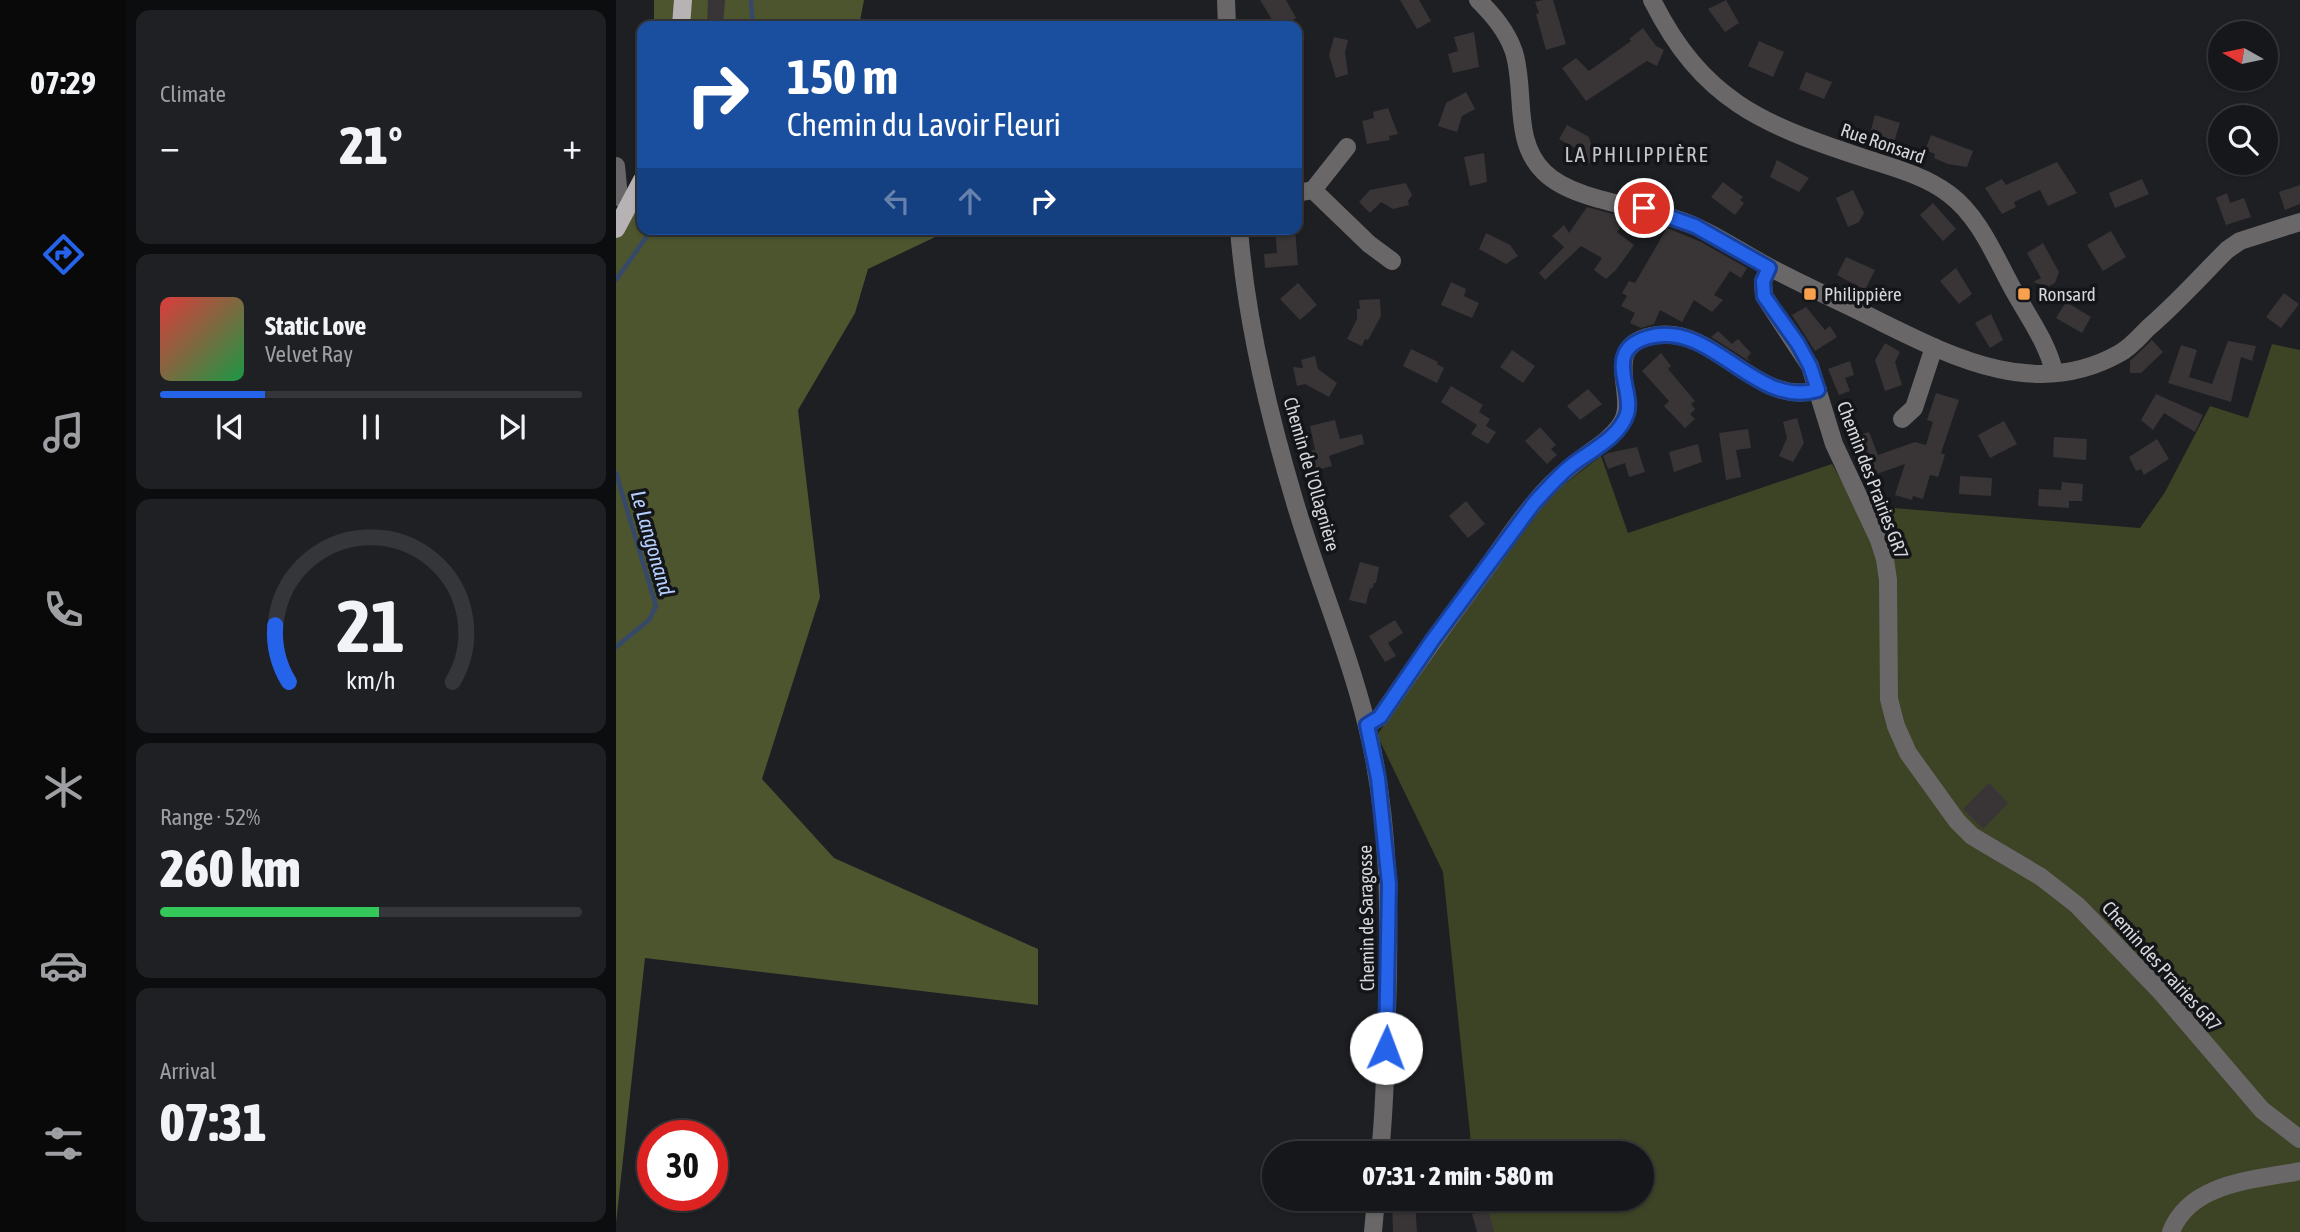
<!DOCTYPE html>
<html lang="en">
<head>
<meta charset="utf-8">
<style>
  :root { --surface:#16171a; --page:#1f2023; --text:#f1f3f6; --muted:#9e9fa2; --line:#353639; --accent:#2563eb }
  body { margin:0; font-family:"Asap Condensed",sans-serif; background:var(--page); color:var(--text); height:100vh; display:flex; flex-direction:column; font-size:26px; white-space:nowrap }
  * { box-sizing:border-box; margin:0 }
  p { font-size:23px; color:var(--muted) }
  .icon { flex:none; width:38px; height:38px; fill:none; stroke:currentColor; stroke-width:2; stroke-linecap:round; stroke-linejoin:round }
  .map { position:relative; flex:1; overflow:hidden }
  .drawer { display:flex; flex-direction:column; gap:10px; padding:10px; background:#0c0d0e; width:490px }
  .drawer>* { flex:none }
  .guide { position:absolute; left:21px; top:21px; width:665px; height:214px; border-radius:14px; box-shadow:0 2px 5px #0004,0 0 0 2px var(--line); background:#1a4fa0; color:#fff; overflow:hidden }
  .needle { width:46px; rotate:279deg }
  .fabs { position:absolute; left:1592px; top:21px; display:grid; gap:14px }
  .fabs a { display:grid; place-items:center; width:70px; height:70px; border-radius:50%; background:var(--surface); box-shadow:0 2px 5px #0004,0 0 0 2px var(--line); font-size:35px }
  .speed { position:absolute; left:21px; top:1120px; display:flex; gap:14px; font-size:35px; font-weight:700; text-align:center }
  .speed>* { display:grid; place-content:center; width:91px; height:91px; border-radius:50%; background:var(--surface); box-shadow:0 2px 5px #0004,0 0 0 2px var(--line); line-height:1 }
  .speed .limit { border:10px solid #d22; background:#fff; color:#111 }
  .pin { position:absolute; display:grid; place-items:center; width:60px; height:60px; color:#fff; margin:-30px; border:4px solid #fff; border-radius:50%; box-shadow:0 2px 7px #0007 }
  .me { position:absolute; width:77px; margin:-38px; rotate:2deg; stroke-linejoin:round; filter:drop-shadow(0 0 5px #0008) }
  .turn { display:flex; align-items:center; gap:24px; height:147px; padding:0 35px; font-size:32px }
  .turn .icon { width:91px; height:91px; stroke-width:2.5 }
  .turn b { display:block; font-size:49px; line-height:60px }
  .lanes { display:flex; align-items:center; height:66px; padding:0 35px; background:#0003; justify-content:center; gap:35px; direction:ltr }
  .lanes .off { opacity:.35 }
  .big { font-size:52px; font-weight:800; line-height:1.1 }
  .drawer .widget { flex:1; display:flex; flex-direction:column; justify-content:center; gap:10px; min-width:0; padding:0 24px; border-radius:14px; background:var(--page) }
  .drawer .dial { align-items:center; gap:0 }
  .dial svg { height:182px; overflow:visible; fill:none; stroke:var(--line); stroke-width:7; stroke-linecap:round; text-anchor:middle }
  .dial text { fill:var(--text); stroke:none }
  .song { display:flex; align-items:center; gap:21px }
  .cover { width:84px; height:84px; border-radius:10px; background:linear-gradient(135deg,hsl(0 70% 55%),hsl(140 70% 35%)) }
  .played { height:7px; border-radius:4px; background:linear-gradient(90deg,var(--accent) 25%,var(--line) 25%) }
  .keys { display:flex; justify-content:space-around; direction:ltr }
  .heat { display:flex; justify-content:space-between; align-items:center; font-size:38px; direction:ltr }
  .charge { height:10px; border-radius:5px; background:linear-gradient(90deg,#34c759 52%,var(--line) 0) }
  .trip { position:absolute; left:646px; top:1141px; width:392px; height:70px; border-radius:35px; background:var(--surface); box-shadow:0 2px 5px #0004,0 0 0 2px var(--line); font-weight:800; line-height:70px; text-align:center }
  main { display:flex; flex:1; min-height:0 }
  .tabs { display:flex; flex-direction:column; width:126px; justify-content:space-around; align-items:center; background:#09090a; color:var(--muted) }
  .tabs .icon { width:49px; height:49px }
  .tabs .current { color:var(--accent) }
  .tabs b { font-size:32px; color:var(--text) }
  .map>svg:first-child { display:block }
</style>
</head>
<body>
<main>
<nav class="tabs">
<b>07:29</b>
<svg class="icon current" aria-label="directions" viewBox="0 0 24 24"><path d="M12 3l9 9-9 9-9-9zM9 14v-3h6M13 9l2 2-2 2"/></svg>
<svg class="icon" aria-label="music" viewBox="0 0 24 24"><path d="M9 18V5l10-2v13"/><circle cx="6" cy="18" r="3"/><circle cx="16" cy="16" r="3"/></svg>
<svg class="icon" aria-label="phone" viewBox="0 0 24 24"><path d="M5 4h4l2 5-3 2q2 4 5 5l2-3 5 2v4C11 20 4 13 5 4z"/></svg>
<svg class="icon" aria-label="climate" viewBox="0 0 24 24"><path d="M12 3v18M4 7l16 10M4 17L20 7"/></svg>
<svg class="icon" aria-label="car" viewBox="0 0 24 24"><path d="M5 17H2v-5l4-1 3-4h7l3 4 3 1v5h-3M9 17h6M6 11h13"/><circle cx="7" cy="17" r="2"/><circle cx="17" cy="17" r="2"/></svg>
<svg class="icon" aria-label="filters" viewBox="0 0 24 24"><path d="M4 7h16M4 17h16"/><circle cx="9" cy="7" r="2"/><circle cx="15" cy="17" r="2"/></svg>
</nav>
<section class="drawer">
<div class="widget"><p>Climate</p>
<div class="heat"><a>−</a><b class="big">21°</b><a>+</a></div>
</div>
<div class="widget">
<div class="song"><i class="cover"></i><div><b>Static Love</b><p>Velvet Ray</p></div></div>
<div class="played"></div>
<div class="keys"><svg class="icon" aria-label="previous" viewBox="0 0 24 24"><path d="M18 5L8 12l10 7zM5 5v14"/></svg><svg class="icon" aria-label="pause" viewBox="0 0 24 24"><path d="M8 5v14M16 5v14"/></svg><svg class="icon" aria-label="next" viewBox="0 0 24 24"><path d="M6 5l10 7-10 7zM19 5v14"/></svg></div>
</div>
<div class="widget dial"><svg viewBox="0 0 100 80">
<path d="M14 69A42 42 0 1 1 86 69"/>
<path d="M14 69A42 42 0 0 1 8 44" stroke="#2563eb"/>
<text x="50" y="56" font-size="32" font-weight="700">21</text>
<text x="50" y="72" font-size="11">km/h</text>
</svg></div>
<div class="widget"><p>Range · 52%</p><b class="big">260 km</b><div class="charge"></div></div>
<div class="widget"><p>Arrival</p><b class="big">07:31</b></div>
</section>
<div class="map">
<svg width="1684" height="1232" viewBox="0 0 1684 1232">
  <rect width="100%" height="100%" fill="#1d1f23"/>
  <path fill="#3d4325" d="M1656 344 1684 350V1232H864L861 1199H1026V1153H856L827 872 761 735 921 505 985 456 1012 533 1216 464 1240 505 1524 528 1549 492 1594 406 1632 418Z"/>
  <g fill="#4d552f">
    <path d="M38 0H248L243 26H38Z"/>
    <path d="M26 169V229H336L252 269 239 313 182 410 204 597 146 779 218 858 422 949V1005L29 958 0 1223V218Z"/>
  </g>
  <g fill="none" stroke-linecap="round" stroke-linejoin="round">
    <g stroke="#374969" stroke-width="4.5">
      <path d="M135 0 137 26"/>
      <path d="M0 280 36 229"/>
      <path d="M0 473 40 606 33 620 0 647"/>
    </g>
  </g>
  <g fill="#393436">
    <path d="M92 0H109L107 26H91Z"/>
    <path d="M644 0H670L680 18 666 26H660Z"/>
    <path d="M784 0H803L815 21 801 29Z"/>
    <path d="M927 0H937L950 44 930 50 920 14 923 13 919 2Z"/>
    <path d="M1110 0 1123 23 1109 32 1092 9Z"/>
    <path d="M1027 28 1040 46 1048 50 1041 66 1031 61 970 101 946 68 960 58 973 71 1015 41 1013 39Z"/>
    <path d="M858 32 863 67 837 73 832 54 842 51 838 37Z"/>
    <path d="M718 37 732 40 729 52 732 74 720 78 713 55Z"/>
    <path d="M1143 41 1168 52 1157 77 1132 66Z"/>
    <path d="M1190 72 1216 82 1208 99 1183 89Z"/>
    <path d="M850 92 859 109 846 116 841 132 822 126 830 103Z"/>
    <path d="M772 108 782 134 773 136 774 140 751 144 746 121 758 118 757 112Z"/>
    <path d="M1259 115 1284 123 1278 142 1254 133Z"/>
    <path d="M951 125 973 137 980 161 965 166 959 148 943 139Z"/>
    <path d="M1315 135 1357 151 1351 167 1332 164 1318 158 1319 154 1309 150Z"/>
    <path d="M868 153 871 182 854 186 848 157Z"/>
    <path d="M1161 160 1193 178 1183 192 1154 177Z"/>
    <path d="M1441 162 1461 193 1432 206 1424 190 1398 202 1400 207 1386 214 1369 188 1386 179 1390 185Z"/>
    <path d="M1526 179 1533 194 1499 208 1493 193Z"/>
    <path d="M1107 182 1127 197 1124 200 1128 203 1119 215 1095 197Z"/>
    <path d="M790 183 796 195 792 201 793 205 777 209 765 202 754 213 743 202 754 190Z"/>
    <path d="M1684 185V204L1669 210 1663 192Z"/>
    <path d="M1237 190 1248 213 1243 222 1232 227 1220 198Z"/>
    <path d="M1611 193 1614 203 1628 198 1635 217 1610 225 1600 198Z"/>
    <path d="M1317 203 1340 229 1327 241 1304 215Z"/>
    <path d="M971 207 1011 218 1001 232 1018 245 1000 270 990 279 978 270 986 258 965 246 929 280 923 273 948 247 936 236 948 225 953 233Z"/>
    <path d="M1051 228 1085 242 1131 268 1125 278 1114 271 1098 295 1107 300 1096 312 1078 300 1066 322 1044 310 1038 324 1025 328 1014 323 1019 313 1005 306 1011 296 1006 293 1013 281 1019 283Z"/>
    <path d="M659 229H679L682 265 649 268 648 254 661 253Z"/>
    <path d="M1495 231 1510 257 1487 271 1471 245Z"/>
    <path d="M870 233 894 245 902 256 890 264 863 249Z"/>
    <path d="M1427 243 1443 272 1439 283 1432 287 1417 282 1425 278 1411 253Z"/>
    <path d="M1230 257 1259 270 1249 290 1221 275Z"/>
    <path d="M1340 268 1356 294 1343 304 1324 281Z"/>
    <path d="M835 282 850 289 848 296 863 303 856 318 825 305Z"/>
    <path d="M682 283 701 305 684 320 664 299Z"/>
    <path d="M1668 293 1683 304 1665 328 1650 317Z"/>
    <path d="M764 299 765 316 752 340 749 339 746 346 731 339 741 319V309H744L743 300Z"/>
    <path d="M1450 302 1475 317 1466 333 1440 318Z"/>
    <path d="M1190 307 1209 330 1214 326 1221 337 1199 351 1176 315Z"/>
    <path d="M1375 314 1387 340 1374 348 1359 323Z"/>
    <path d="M1102 331 1116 344 1122 339 1135 353 1131 358 1136 363 1095 337Z"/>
    <path d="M1536 340 1547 352 1525 373H1514V361Z"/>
    <path d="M1612 341 1640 346 1636 361 1625 357 1615 402 1552 383 1565 345 1581 350 1573 377 1596 384Z"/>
    <path d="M1269 343 1284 352 1279 362 1286 385 1269 391 1259 360Z"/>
    <path d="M795 349 822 362 821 364 828 368 821 383 787 366Z"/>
    <path d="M896 350 919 366 907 383 884 367Z"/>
    <path d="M1045 353 1055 366 1052 369 1079 401 1075 404 1079 409 1074 414 1079 419 1069 428 1048 406 1053 401 1026 371Z"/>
    <path d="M699 356 702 369 721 383 713 397 689 384 681 386 677 367 687 368 685 360Z"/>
    <path d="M1234 361 1238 375 1229 378 1234 391 1223 395 1212 369Z"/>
    <path d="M835 386 867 405 863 412 874 419 870 426 880 432 872 444 855 434 861 425 825 402Z"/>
    <path d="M972 389 986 404 964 420 951 406Z"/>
    <path d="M1320 393 1343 400 1325 453 1329 455 1322 477 1314 475 1307 499 1297 496 1296 500 1279 495 1289 464 1247 479 1231 439 1253 432 1262 455 1299 442 1310 445 1317 422 1311 420Z"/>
    <path d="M1540 394 1587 415 1579 432 1548 413 1537 430 1525 420Z"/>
    <path d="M1181 418 1188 443 1177 462 1163 456 1171 438 1167 422Z"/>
    <path d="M719 420 724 439 746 434 748 444 713 456 716 466 693 472 688 452 699 450 694 426Z"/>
    <path d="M1388 421 1401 444 1374 458 1362 435Z"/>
    <path d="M924 427 940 445 935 449 941 455 931 464 909 441Z"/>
    <path d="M1132 429 1135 448 1120 450 1125 477 1110 480 1103 433Z"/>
    <path d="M1438 437 1471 439 1470 460 1437 457Z"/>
    <path d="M1541 439 1553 459 1528 475 1525 469 1520 471 1513 457Z"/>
    <path d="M1082 444 1086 462 1058 472 1053 452Z"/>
    <path d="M1021 447 1029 472 1013 477 1009 463 992 469 987 456 992 453Z"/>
    <path d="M1344 476 1376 478 1375 496 1343 494Z"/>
    <path d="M1446 482 1467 484 1466 501H1453V508L1422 506 1423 489 1445 490Z"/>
    <path d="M850 501 869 524 852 538 833 516Z"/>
    <path d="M744 562 763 567 760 583H758L756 589 754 588 750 604 733 600Z"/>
    <path d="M779 620 787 633 772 643 780 656 769 662 753 636Z"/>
    <path d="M1373 783 1392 803 1367 829 1347 809Z"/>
    <path d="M776 1199H799L801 1232H777Z"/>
    <path d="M872 1209 878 1232H861L856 1214Z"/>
  </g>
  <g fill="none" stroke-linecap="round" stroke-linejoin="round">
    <g stroke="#6a6768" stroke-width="18">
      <path d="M610 0 611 26"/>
      <path d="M862 0C877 15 891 31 898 52 910 91 896 141 928 172 960 204 1037 206 1081 227 1107 239 1130 255 1155 268 1189 286 1225 302 1259 319 1336 357 1420 401 1504 353 1515 347 1524 336 1532 328 1560 304 1585 276 1611 250L1624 241 1684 222"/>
      <path d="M1036 0C1086 100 1145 124 1245 157 1275 167 1308 175 1333 194 1364 217 1380 259 1398 291 1412 316 1432 344 1438 372"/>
      <path d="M0 166 3 197 15 203"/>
      <path d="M697 190 753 244 776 261"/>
      <path d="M681 193 697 190 731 147"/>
      <path d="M623 229C630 319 652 412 678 499 700 575 732 649 751 726 774 820 774 915 771 1010 770 1058 769 1106 764 1153"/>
      <path d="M1153 268 1147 281 1148 296 1194 366 1218 444 1263 540 1269 559 1272 580 1273 699 1280 726 1292 753 1341 821 1356 836 1425 877 1461 905 1545 992 1646 1110 1684 1139"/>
      <path d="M1286 419 1298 408 1318 347"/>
      <path d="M751 725 764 717C799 666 835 616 872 566 887 545 902 522 919 502 930 488 943 476 957 465 972 452 994 441 1005 424 1024 396 980 343 1042 335 1101 328 1141 408 1202 390"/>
      <path d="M757 1232 760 1199"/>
      <path d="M1555 1232C1574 1182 1639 1180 1684 1171"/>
    </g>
    <g stroke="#b7b2b3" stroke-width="18">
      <path d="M65 26 67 0"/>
      <path d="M0 229 26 180"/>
    </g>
  </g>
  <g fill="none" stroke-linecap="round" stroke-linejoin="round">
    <defs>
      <path id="route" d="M770 1048 773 884 762 778 751 725 764 717 816 641 918 503C930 490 942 476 956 465 974 451 1003 438 1011 414 1019 390 985 350 1033 337 1097 320 1138 409 1202 390L1194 366 1182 344 1148 296 1147 281 1153 268 1079 226 1028 208"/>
    </defs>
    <use href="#route" stroke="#184099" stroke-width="18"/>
    <use href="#route" stroke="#2563eb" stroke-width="12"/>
  </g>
  <g fill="#f8a04b" stroke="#141519" stroke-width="2.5">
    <rect x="1187" y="287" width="14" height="14" rx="3.5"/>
    <rect x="1401" y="287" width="14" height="14" rx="3.5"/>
  </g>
  <g text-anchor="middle" stroke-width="7" stroke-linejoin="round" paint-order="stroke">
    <g font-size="19" fill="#d6d7da" stroke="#141519">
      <text transform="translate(1267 143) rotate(19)" y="7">Rue Ronsard</text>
      <text transform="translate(696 474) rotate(74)" y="7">Chemin de l'Ollagnière</text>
      <text transform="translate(1257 480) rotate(69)" y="7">Chemin des Prairies GR7</text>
      <text transform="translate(750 918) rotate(-91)" y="7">Chemin de Saragosse</text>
      <text transform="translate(1546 966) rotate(48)" y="7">Chemin des Prairies GR7</text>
    </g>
    <g font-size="19" fill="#d6d7da" stroke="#141519" text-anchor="start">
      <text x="1208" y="301">Philippière</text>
      <text x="1422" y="301">Ronsard</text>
    </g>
    <g font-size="21" letter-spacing="2" fill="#c5c7cd" stroke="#141519">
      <text x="1021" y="162">LA PHILIPPIÈRE</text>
    </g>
    <g font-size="21" font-style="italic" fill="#b5d0fe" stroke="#141519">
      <text transform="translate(36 543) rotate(74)" y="7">Le Langonand</text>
    </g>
  </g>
</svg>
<div class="fabs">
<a><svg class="needle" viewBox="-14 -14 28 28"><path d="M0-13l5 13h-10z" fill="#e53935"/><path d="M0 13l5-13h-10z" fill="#9e9fa2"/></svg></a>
<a><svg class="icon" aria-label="search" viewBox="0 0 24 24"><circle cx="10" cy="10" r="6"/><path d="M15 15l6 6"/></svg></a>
</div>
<div class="speed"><div class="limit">30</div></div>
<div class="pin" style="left:1028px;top:208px;background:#d93025"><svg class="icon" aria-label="arrive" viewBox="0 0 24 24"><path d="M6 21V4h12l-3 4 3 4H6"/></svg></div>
<svg class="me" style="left:770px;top:1048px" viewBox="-20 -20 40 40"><circle r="19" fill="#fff"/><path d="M0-13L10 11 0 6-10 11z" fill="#2563eb"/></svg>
<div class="trip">07:31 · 2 min · 580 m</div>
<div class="guide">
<div class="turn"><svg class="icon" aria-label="right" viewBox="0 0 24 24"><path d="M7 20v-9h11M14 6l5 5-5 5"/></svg><div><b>150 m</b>Chemin du Lavoir Fleuri</div></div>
<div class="lanes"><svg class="icon off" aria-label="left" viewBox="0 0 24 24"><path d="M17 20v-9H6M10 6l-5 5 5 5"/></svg><svg class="icon off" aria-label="ahead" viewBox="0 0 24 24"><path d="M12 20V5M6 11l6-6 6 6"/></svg><svg class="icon" aria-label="right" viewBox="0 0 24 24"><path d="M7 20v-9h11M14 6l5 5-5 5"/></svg></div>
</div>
</div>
</main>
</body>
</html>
